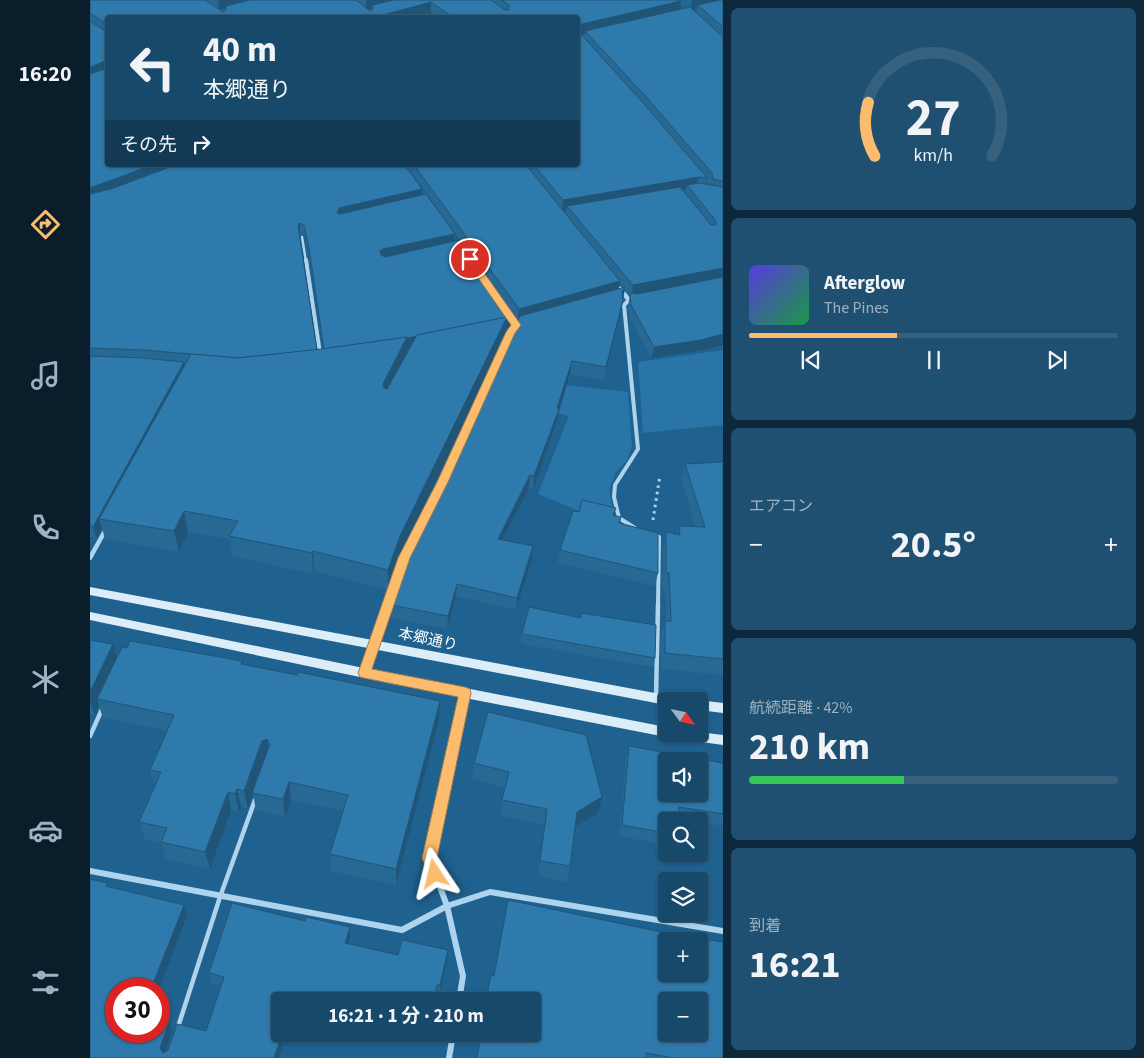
<!DOCTYPE html>
<html lang="ja">
<head>
<meta charset="utf-8">
<style>
  :root { --surface:#17496b; --page:#205071; --text:#f1f3f6; --muted:#9eb2c1; --line:#36617e; --accent:#fbbc6e }
  body { margin:0; font-family:"Source Sans 3","Noto Sans JP",sans-serif; background:var(--page); color:var(--text); height:100vh; display:flex; flex-direction:column; font-size:19px; white-space:nowrap }
  * { box-sizing:border-box; margin:0 }
  p { font-size:16px; color:var(--muted) }
  .icon { flex:none; width:28px; height:28px; fill:none; stroke:currentColor; stroke-width:2; stroke-linecap:round; stroke-linejoin:round }
  .map { position:relative; flex:1; overflow:hidden }
  .details { display:flex; flex-direction:column; gap:8px; padding:8px; background:#0d283b; width:421px }
  .details>* { flex:none }
  .guide { position:absolute; left:15px; top:15px; width:475px; height:152px; border-radius:5px; box-shadow:0 1px 4px #0004,0 0 0 1px var(--line); background:#17496b; color:var(--text); overflow:hidden }
  .needle { width:32px; rotate:123deg }
  .buttons { position:absolute; left:568px; top:692px; display:grid; gap:10px }
  .buttons a { display:grid; place-items:center; width:50px; height:50px; border-radius:5px; background:var(--surface); box-shadow:0 1px 4px #0004,0 0 0 1px var(--line); font-size:25px }
  .speed { position:absolute; left:15px; top:978px; display:flex; gap:10px; font-size:25px; font-weight:700; text-align:center }
  .speed>* { display:grid; place-content:center; width:65px; height:65px; border-radius:50%; background:var(--surface); box-shadow:0 1px 4px #0004,0 0 0 1px var(--line); line-height:1 }
  .speed .limit { border:8px solid #d22; background:#fff; color:#111 }
  .pin { position:absolute; display:grid; place-items:center; width:42px; height:42px; color:#fff; margin:-21px; border:2px solid #fff; border-radius:50%; box-shadow:0 1px 5px #0007 }
  .me { position:absolute; width:55px; margin:-28px; rotate:350deg; stroke-linejoin:round; filter:drop-shadow(0 0 4px #0008) }
  .turn { display:flex; align-items:center; gap:18px; height:105px; padding:0 15px; font-size:22px }
  .turn .icon { width:65px; height:65px; stroke-width:2.5 }
  .turn b { display:block; font-size:35px; line-height:42px }
  .then { display:flex; align-items:center; height:48px; padding:0 15px; background:#0003; gap:10px; font-size:19px }
  .big { font-size:38px; font-weight:700; line-height:1.1 }
  .details .card { flex:1; display:flex; flex-direction:column; justify-content:center; gap:8px; min-width:0; padding:0 18px; border-radius:8px; background:var(--page) }
  .details .dial { align-items:center; gap:0 }
  .dial svg { height:130px; overflow:visible; fill:none; stroke:var(--line); stroke-width:7; stroke-linecap:round; text-anchor:middle }
  .dial text { fill:var(--text); stroke:none }
  .song { display:flex; align-items:center; gap:15px }
  .cover { width:60px; height:60px; border-radius:8px; background:linear-gradient(135deg,hsl(250 70% 55%),hsl(140 70% 35%)) }
  .played { height:5px; border-radius:2px; background:linear-gradient(90deg,var(--accent) 40%,var(--line) 40%) }
  .keys { display:flex; justify-content:space-around; direction:ltr }
  .heat { display:flex; justify-content:space-between; align-items:center; font-size:28px; direction:ltr }
  .charge { height:8px; border-radius:4px; background:linear-gradient(90deg,#34c759 42%,var(--line) 0) }
  .trip { position:absolute; left:181px; top:992px; width:270px; height:50px; border-radius:5px; background:var(--surface); box-shadow:0 1px 4px #0004,0 0 0 1px var(--line); font-weight:700; line-height:50px; text-align:center }
  main { display:flex; flex:1; min-height:0 }
  .tab-bar { display:flex; flex-direction:column; width:90px; justify-content:space-around; align-items:center; background:#091d2b; color:var(--muted) }
  .tab-bar .icon { width:35px; height:35px }
  .tab-bar .active { color:var(--accent) }
  .tab-bar b { font-size:22px; color:var(--text) }
  .map>svg:first-child { display:block }
</style>
</head>
<body>
<main>
<nav class="tab-bar">
<b>16:20</b>
<svg class="icon active" aria-label="directions" viewBox="0 0 24 24"><path d="M12 3l9 9-9 9-9-9zM9 14v-3h6M13 9l2 2-2 2"/></svg>
<svg class="icon" aria-label="music" viewBox="0 0 24 24"><path d="M9 18V5l10-2v13"/><circle cx="6" cy="18" r="3"/><circle cx="16" cy="16" r="3"/></svg>
<svg class="icon" aria-label="phone" viewBox="0 0 24 24"><path d="M5 4h4l2 5-3 2q2 4 5 5l2-3 5 2v4C11 20 4 13 5 4z"/></svg>
<svg class="icon" aria-label="climate" viewBox="0 0 24 24"><path d="M12 3v18M4 7l16 10M4 17L20 7"/></svg>
<svg class="icon" aria-label="car" viewBox="0 0 24 24"><path d="M5 17H2v-5l4-1 3-4h7l3 4 3 1v5h-3M9 17h6M6 11h13"/><circle cx="7" cy="17" r="2"/><circle cx="17" cy="17" r="2"/></svg>
<svg class="icon" aria-label="filters" viewBox="0 0 24 24"><path d="M4 7h16M4 17h16"/><circle cx="9" cy="7" r="2"/><circle cx="15" cy="17" r="2"/></svg>
</nav>
<div class="map">
<svg width="633" height="1058" viewBox="0 0 633 1058">
  <rect width="100%" height="100%" fill="#1f618f"/>
  <g fill="#2975a7">
    <path d="M633 350V425L553 433 548 362Z"/>
    <path d="M449 382 538 392 542 447 537 460 526 472 519 490 525 520 489 511 448 494 479 416 440 407Z"/>
  </g>
  <g fill="none" stroke-linecap="round" stroke-linejoin="round">
    <path stroke="#aed4ed" stroke-width="3" stroke-dasharray="2.5 4" stroke-linecap="butt" d="M563 520 570 475"/>
    <path stroke="#aed4ed" stroke-width="2.5" d="M212 237 216 262"/>
    <g stroke="#aed4ed" stroke-width="4">
      <path d="M216 260 230 353"/>
      <path d="M539 300 534 305 548 449 525 485 524 497 529 518 545 528"/>
      <path d="M565 536 569 537 568 605"/>
    </g>
    <g stroke="#aed4ed" stroke-width="4.5">
      <path d="M566 697 568 604"/>
      <path d="M0 736 13 707"/>
      <path d="M88 1027 130 897 165 800"/>
    </g>
    <g stroke="#aed4ed" stroke-width="4.5">
      <path d="M530 289 539 300 544 301"/>
      <path d="M389 401 421 332 426 325 430 324"/>
      <path d="M0 558 16 529"/>
      <path d="M297 605 307 576"/>
    </g>
    <g stroke="#aed4ed" stroke-width="6">
      <path d="M274 673 297 604"/>
      <path d="M0 871 312 930 357 906 400 892 633 931"/>
      <path d="M369 1001 373 976 357 906 339 857 375 693"/>
      <path d="M359 1058 363 1034"/>
    </g>
    <g fill="#daedf9" fill-rule="evenodd">
      <path d="M0 587 581 696 585 698 587 701H576V705L0 595Z"/>
      <path d="M0 612 303 674 576 727V734H581L576 737 303 684 0 620Z"/>
      <path d="M609 700 633 703V713L609 710V701H606Z"/>
      <path d="M609 732 633 735V745L590 739 586 737 584 734H609Z"/>
    </g>
  </g>
  <g fill="#286994" fill-rule="evenodd">
    <path d="M0 0H633V345L608 351 561 358 539 316 538 306 540 295 535 289 531 312 514 380 480 374 469 412 467 421 443 489 439 488 412 540 443 546 442 559 426 610 366 596 357 629 301 618V605L306 590V580L428 320 319 169 315 165H488V18H349L341 12 320 18H18V165L332 189V195L365 234V241L421 325 420 328 416 329V337L310 556 298 590 224 571 223 574 142 556 140 539 98 532 89 552 15 539 12 528 6 538 0 537ZM591 4 597 8 590 9ZM607 8V13L602 9ZM495 34 494 38 490 35ZM616 180 619 184 620 185 615 184ZM477 210 476 215 473 211ZM210 234 215 236 220 259 233 349 227 350 210 236ZM529 282 534 287 528 289Z"/>
    <path d="M633 462V675L571 669V636L575 621H576L575 589 572 588 573 548 576 532 587 534 589 526 606 527 591 480 595 464Z"/>
    <path d="M489 512 524 516 531 517 530 523 568 573 565 586 468 563 470 550Z"/>
    <path d="M491 618 565 658 563 667 431 644 432 634Z"/>
    <path d="M0 640 23 644 27 657 153 664 349 720 306 885 241 871 240 854 253 811 201 800 195 817 166 810 163 794 158 809 151 807 149 812 141 810 120 869 76 859 71 843 55 840 49 822 65 787 60 770 77 731 13 718 9 706 5 716 0 715Z"/>
    <path d="M398 712 508 813 485 827 480 866 477 882 448 876 455 825 411 816 412 800 415 788 382 779 384 763Z"/>
    <path d="M539 746 633 763V826L609 822V821H602L589 819 576 821V845L529 836 536 758Z"/>
    <path d="M18 883 19 887 97 916 26 989 69 1031V1014L71 1020 79 1022 82 1031 76 1051 116 1031 131 986 122 984 119 973 215 921 260 927V938L259 944 308 955 357 961 350 995H347L345 1001H190V1034H197L189 1058H0Z"/>
    <path d="M576 933 633 1058H387L404 976Z"/>
  </g>
  <g fill="#215578">
    <path d="M128 0H170L129 10Z"/>
    <path d="M276 0H320L282 5V9L276 11Z"/>
    <path d="M602 0H633L608 5 607 8 600 10Z"/>
    <path d="M591 1 590 11 495 31V34L488 35V25Z"/>
    <path d="M341 2V12L320 18H282Z"/>
    <path d="M15 61 17 71 0 78V67Z"/>
    <path d="M62 165H94L0 199V188Z"/>
    <path d="M609 177 606 188 597 185 596 190 481 210 477 206V210L472 211 473 200Z"/>
    <path d="M332 189V200L249 219 247 213 249 208Z"/>
    <path d="M210 223V234L209 237 208 226Z"/>
    <path d="M365 234 364 245 291 262 290 251 293 249Z"/>
    <path d="M633 268V277L541 296 543 285Z"/>
    <path d="M530 281 528 292 428 320 429 309Z"/>
    <path d="M535 287 533 299 530 304 532 292Z"/>
    <path d="M533 300 531 312 514 380 516 367Z"/>
    <path d="M422 314 421 325 420 328 416 329V337L310 556 298 590V570L310 536 323 348 317 349V357L294 404 234 350Z"/>
    <path d="M633 334V345L608 351 561 358 564 347Z"/>
    <path d="M482 361 480 374 469 412 467 421 443 489 444 476 467 408Z"/>
    <path d="M94 362 96 373 9 519 12 528 6 538 3 527Z"/>
    <path d="M440 475 439 488 407 551 408 539Z"/>
    <path d="M94 511 98 532 89 552 84 531Z"/>
    <path d="M443 546 442 559 426 610 427 598Z"/>
    <path d="M223 551 224 571 223 574 222 553Z"/>
    <path d="M367 584 366 596 357 629 358 616Z"/>
    <path d="M23 644 29 665 7 699 9 706 5 716 0 701V692Z"/>
    <path d="M350 701 349 720 306 885V869Z"/>
    <path d="M177 739 180 757 162 793 163 794 158 809 154 791 172 741Z"/>
    <path d="M199 782 201 800 195 817 193 799Z"/>
    <path d="M147 789 151 807 149 812 145 794Z"/>
    <path d="M138 792 141 810 120 869 115 852Z"/>
    <path d="M512 797 508 813 483 828 487 812Z"/>
    <path d="M94 905 97 916 69 989H61Z"/>
    <path d="M260 927V938L256 953 255 943Z"/>
    <path d="M358 950 357 961 350 995V985Z"/>
    <path d="M347 985V995L345 1001H344Z"/>
    <path d="M79 1022 82 1031 74 1057 70 1048Z"/>
    <path d="M192 1034H197L189 1058H184Z"/>
  </g>
  <g fill="#2f7aac" stroke="#215578" fill-rule="evenodd">
    <path d="M0 0H115L133 12 136 10V6L160 0H266L280 11 283 9 282 5 304 0H401L415 10H419V5L411 0H589L591 1 488 25V26V18H364L341 2 282 18H18V25L0 13Z"/>
    <path d="M630 0H633V27L608 5Z"/>
    <path d="M600 7 633 37V181L623 179 622 173 559 100 495 31Z"/>
    <path d="M0 21 15 31 18 30V62L15 61 0 67Z"/>
    <path d="M488 31 554 104 617 178 609 177 473 200 444 165H488Z"/>
    <path d="M17 68 18 165H62L0 188V74Z"/>
    <path d="M85 165H315L332 189 249 208 247 213 250 214 336 194 365 234 293 249 290 251 291 255 295 257 369 240 422 314 421 317 417 318V317L327 335 326 336 323 337 317 338V337L234 349 219 248 214 225 210 223 208 226 227 350 148 358 54 350 0 348V194L21 189Z"/>
    <path d="M324 165H436L530 281 429 309Z"/>
    <path d="M609 183 633 187V268L543 285 477 206 590 187 621 225H626V221L597 185Z"/>
    <path d="M633 277V334L611 340 564 347 541 305 540 295 542 293 547 294Z"/>
    <path d="M535 287 532 292 533 300 516 367 482 361 467 408 469 409 444 476 440 475 408 539 443 546 427 598 367 584 358 616 301 605 309 581 306 580 318 547 430 316Z"/>
    <path d="M417 317 310 536 298 570 223 551 222 553 139 536 148 521 94 511 84 531 9 519 101 354 148 358 231 349 317 337 293 384 294 388 297 389 327 335Z"/>
    <path d="M0 356 53 358 94 362 3 527 0 526Z"/>
    <path d="M633 462V659L575 653V621H581L579 573 576 572V532L590 535 589 526 615 527 595 464Z"/>
    <path d="M492 500 526 508 523 515 531 517 529 523 568 533V573L470 550 483 511 489 512Z"/>
    <path d="M439 607 491 618V613L566 625 565 658 432 634Z"/>
    <path d="M0 640 23 644 0 692Z"/>
    <path d="M40 641 152 661 151 664 207 675 208 672 350 701 306 869 240 854 258 795 199 782 193 799 162 793 180 744 177 739 172 741 154 791 147 789 145 794 138 792 115 852 71 842 77 828 49 822 71 772 60 770 84 715 7 699 32 647 37 648Z"/>
    <path d="M398 712 496 735 512 797 487 812 480 866 450 861 457 809 412 800 419 772 384 763Z"/>
    <path d="M539 746 633 763V814L589 807V821H576V833L532 825ZM576 761H609V794H576Z"/>
    <path d="M0 879 18 883 16 886 94 905 61 989H26V1031H69V1019L79 1022 70 1048 73 1053 78 1050 87 1024 116 1031 134 977 119 973 142 903 215 921 216 917 260 927 255 943 308 955 312 940 358 950 350 985H347L344 1001H254L236 997 235 1001H225L203 996 202 1001H190V1034H192L184 1058H0Z"/>
    <path d="M418 900 576 933 633 942V1058H584L556 1053V1058H387L391 1034H442V1001H396L401 975 404 976ZM576 941H609V974H576ZM576 1001H609V1034H576Z"/>
  </g>
  <path fill="#fbbc6e" stroke="#a37a48" d="M380 256 383 257 431 325 425 333 358 482 320 558 282 669 375 687 380 689 381 693 347 858 353 874 350 878 345 880 340 878 332 858 368 697 274 678 270 677 268 673 308 558 347 482 416 332 421 325 375 259Z"/>
  <g text-anchor="middle" stroke-width="5" stroke-linejoin="round" paint-order="stroke">
    <g font-size="15" fill="#fff" stroke="#1f618f">
      <text transform="translate(338 639) rotate(12)" y="5">本郷通り</text>
    </g>
  </g>
</svg>
<div class="buttons">
<a><svg class="needle" viewBox="-14 -14 28 28"><path d="M0-13l5 13h-10z" fill="#e53935"/><path d="M0 13l5-13h-10z" fill="#9eb2c1"/></svg></a>
<a><svg class="icon" aria-label="sound" viewBox="0 0 24 24"><path d="M4 9h4l5-4v14l-5-4H4zM17 9q2 3 0 6"/></svg></a>
<a><svg class="icon" aria-label="search" viewBox="0 0 24 24"><circle cx="10" cy="10" r="6"/><path d="M15 15l6 6"/></svg></a>
<a><svg class="icon" aria-label="layers" viewBox="0 0 24 24"><path d="M12 4l9 5-9 5-9-5zM3 14l9 5 9-5"/></svg></a>
<a>+</a>
<a>−</a>
</div>
<div class="speed"><div class="limit">30</div></div>
<div class="pin" style="left:380px;top:259px;background:#d93025"><svg class="icon" aria-label="arrive" viewBox="0 0 24 24"><path d="M6 21V4h12l-3 4 3 4H6"/></svg></div>
<svg class="me" style="left:345px;top:874px" viewBox="-20 -20 40 40"><path d="M0-17L14 15 0 8-14 15z" fill="#fbbc6e" stroke="#fff" stroke-width="4"/></svg>
<div class="trip">16:21 · 1 分 · 210 m</div>
<div class="guide">
<div class="turn"><svg class="icon" aria-label="left" viewBox="0 0 24 24"><path d="M17 20v-9H6M10 6l-5 5 5 5"/></svg><div><b>40 m</b>本郷通り</div></div>
<div class="then">その先<svg class="icon" aria-label="right" viewBox="0 0 24 24"><path d="M7 20v-9h11M14 6l5 5-5 5"/></svg></div>
</div>
</div>
<section class="details">
<div class="card dial"><svg viewBox="0 0 100 80">
<path d="M14 69A42 42 0 1 1 86 69"/>
<path d="M14 69A42 42 0 0 1 10 36" stroke="#fbbc6e"/>
<text x="50" y="56" font-size="32" font-weight="700">27</text>
<text x="50" y="72" font-size="11">km/h</text>
</svg></div>
<div class="card">
<div class="song"><i class="cover"></i><div><b>Afterglow</b><p>The Pines</p></div></div>
<div class="played"></div>
<div class="keys"><svg class="icon" aria-label="previous" viewBox="0 0 24 24"><path d="M18 5L8 12l10 7zM5 5v14"/></svg><svg class="icon" aria-label="pause" viewBox="0 0 24 24"><path d="M8 5v14M16 5v14"/></svg><svg class="icon" aria-label="next" viewBox="0 0 24 24"><path d="M6 5l10 7-10 7zM19 5v14"/></svg></div>
</div>
<div class="card"><p>エアコン</p>
<div class="heat"><a>−</a><b class="big">20.5°</b><a>+</a></div>
</div>
<div class="card"><p>航続距離 · 42%</p><b class="big">210 km</b><div class="charge"></div></div>
<div class="card"><p>到着</p><b class="big">16:21</b></div>
</section>
</main>
</body>
</html>
